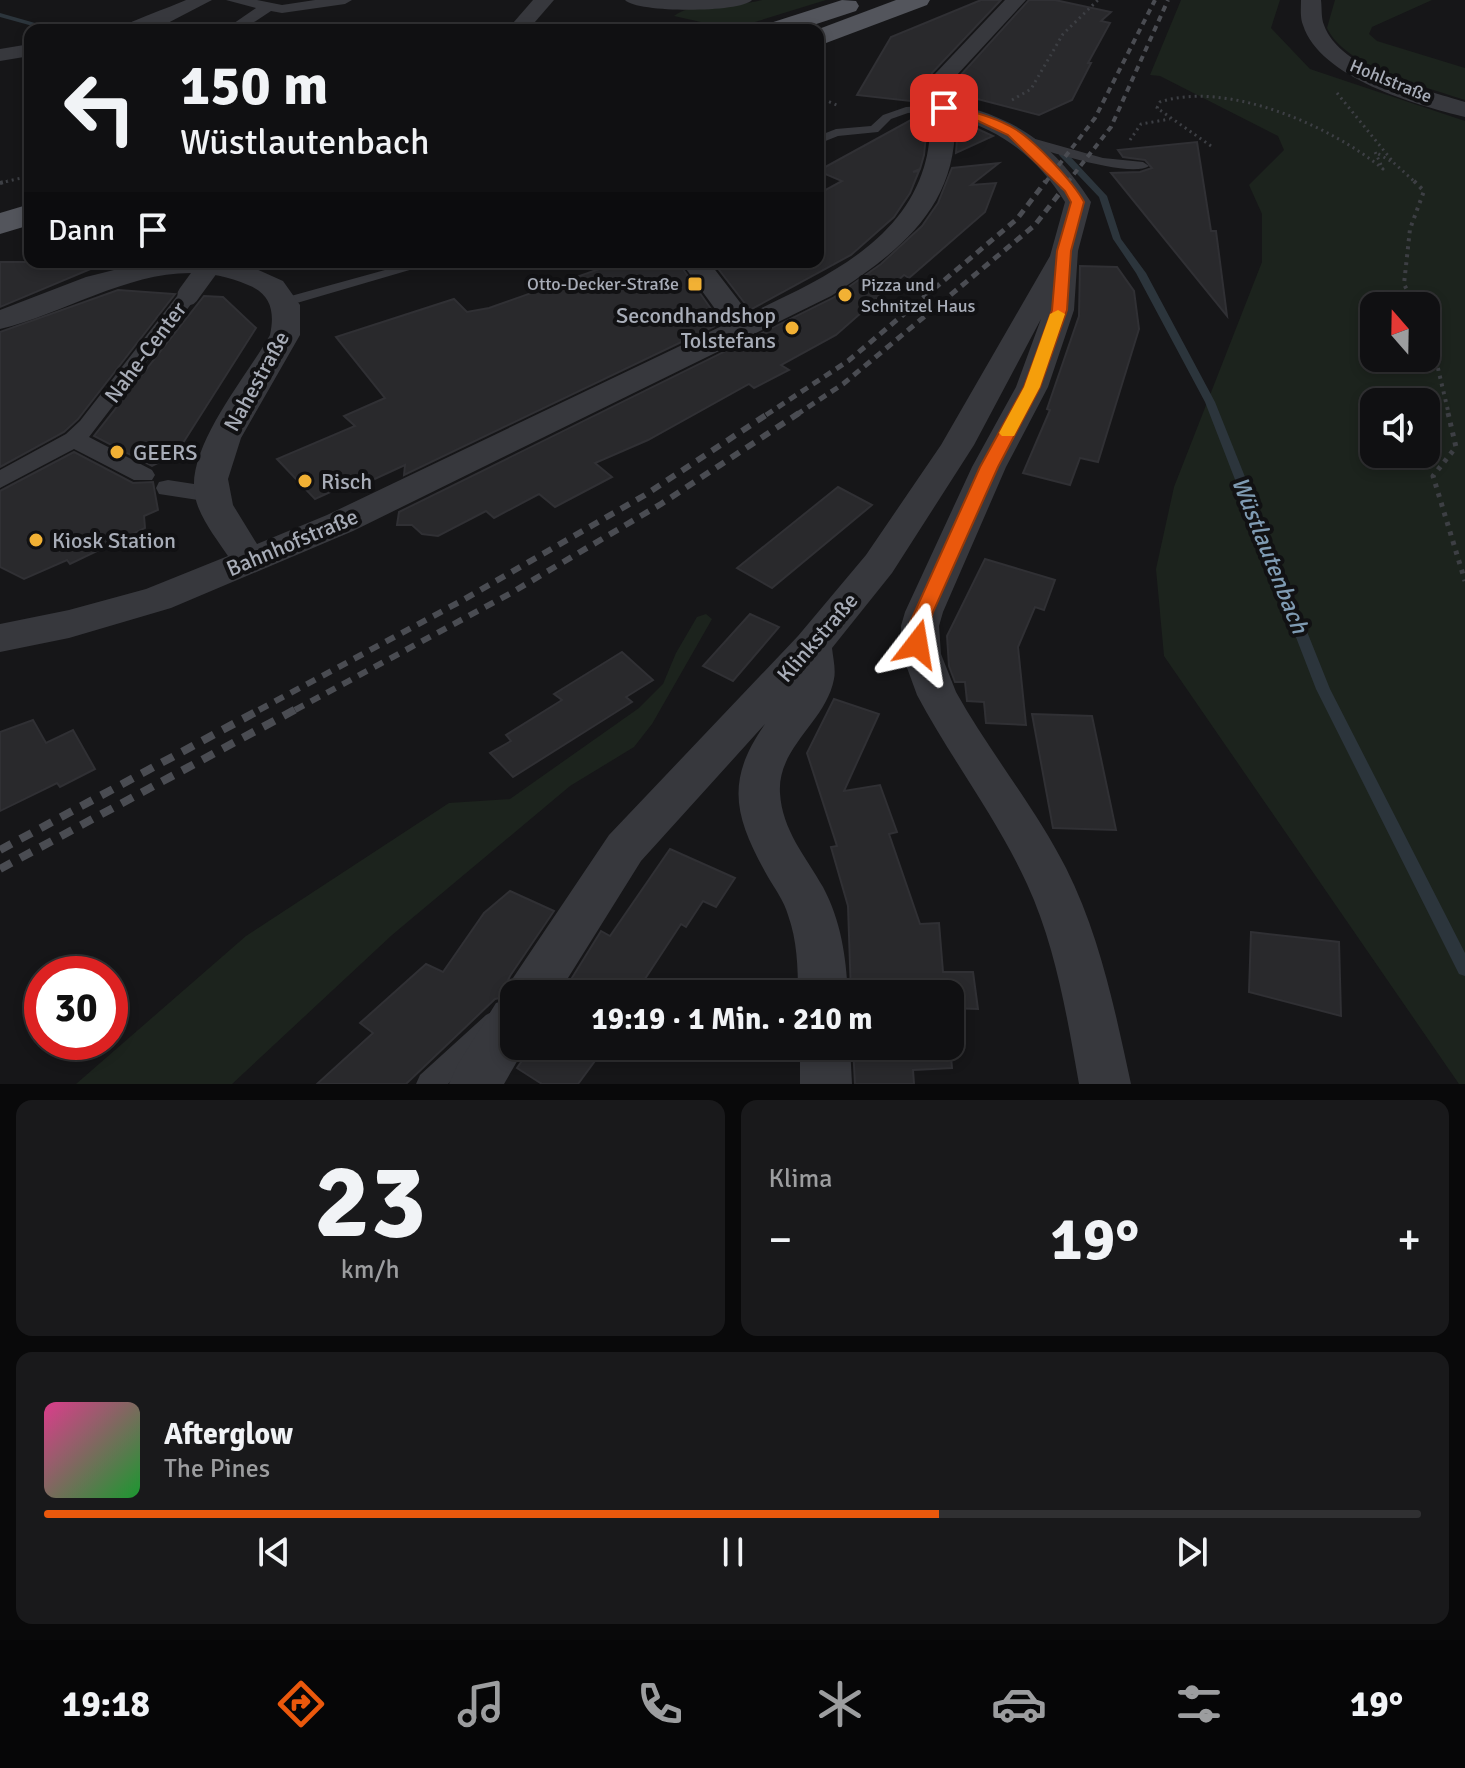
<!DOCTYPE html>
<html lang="de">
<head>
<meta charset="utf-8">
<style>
  :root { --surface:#101012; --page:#19191b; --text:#f1f3f6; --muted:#9c9d9f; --line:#303032; --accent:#ea580c }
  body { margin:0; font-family:Signika,sans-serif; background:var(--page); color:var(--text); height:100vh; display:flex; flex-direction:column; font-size:30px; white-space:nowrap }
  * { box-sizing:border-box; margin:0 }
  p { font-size:26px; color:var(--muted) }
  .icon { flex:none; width:44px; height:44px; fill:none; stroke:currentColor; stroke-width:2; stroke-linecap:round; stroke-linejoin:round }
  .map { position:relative; height:1084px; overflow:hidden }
  .sheet { display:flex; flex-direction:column; gap:16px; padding:16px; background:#09090a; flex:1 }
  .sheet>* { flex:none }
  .hud { position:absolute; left:24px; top:24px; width:800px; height:244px; border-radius:16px; box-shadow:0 4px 12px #0003,0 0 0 2px var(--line); background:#101012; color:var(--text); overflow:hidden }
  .needle { width:52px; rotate:340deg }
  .buttons { position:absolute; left:1360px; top:292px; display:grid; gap:16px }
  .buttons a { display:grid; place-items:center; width:80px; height:80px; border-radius:16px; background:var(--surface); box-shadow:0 4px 12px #0003,0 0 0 2px var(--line); font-size:40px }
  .speed { position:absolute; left:24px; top:956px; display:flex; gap:16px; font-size:40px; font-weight:700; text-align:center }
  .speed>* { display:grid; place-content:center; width:104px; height:104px; border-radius:50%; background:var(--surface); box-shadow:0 4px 12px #0003,0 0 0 2px var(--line); line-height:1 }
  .speed .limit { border:12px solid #d22; background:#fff; color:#111 }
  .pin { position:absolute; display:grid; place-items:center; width:68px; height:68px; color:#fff; margin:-34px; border-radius:16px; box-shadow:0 4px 12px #0006 }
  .me { position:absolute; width:88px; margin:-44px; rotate:14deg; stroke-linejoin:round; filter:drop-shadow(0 0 6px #0008) }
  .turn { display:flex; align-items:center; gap:28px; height:168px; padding:0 24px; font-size:36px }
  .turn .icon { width:104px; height:104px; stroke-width:2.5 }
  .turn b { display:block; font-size:56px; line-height:68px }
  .then { display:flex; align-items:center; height:76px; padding:0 24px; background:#0003; gap:16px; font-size:30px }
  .big { font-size:60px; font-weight:700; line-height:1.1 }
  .sheet .card { flex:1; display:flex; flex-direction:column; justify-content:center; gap:12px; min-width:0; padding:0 28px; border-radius:16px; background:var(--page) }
  .sheet .dial { align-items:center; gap:0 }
  .dial b { font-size:104px; line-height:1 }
  .song { display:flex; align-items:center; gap:24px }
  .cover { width:96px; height:96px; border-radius:12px; background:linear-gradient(135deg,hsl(330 70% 55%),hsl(130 70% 35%)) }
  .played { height:8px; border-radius:4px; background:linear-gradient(90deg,var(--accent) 65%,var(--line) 65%) }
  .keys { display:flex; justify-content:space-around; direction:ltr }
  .heat { display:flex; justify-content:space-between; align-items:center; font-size:44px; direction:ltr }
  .sheet .tiles { flex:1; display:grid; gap:16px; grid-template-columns:1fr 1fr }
  .card:last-child { grid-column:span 2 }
  .trip { position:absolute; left:500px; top:980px; width:464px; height:80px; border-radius:16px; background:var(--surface); box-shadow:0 4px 12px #0003,0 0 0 2px var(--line); font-weight:700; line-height:80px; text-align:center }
  .tab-bar { display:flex; height:128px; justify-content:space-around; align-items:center; background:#060607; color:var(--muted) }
  .tab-bar .icon { width:56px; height:56px }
  .tab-bar .selected { color:var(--accent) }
  .tab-bar b { font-size:36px; color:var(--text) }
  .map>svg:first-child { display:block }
</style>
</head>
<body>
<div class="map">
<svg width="1465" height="1084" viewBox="0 0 1465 1084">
  <rect width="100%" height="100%" fill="#161618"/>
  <g fill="#1c231d" fill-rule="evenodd">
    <path d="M762 0H826L732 29 674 16C695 0 735 8 762 0Z"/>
    <path d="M1181 0H1280L1271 28 1310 69 1465 121V1084H1459L1164 656 1156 569 1174 487 1262 262V214L1249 185 1284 150 1278 136 1160 76 1150 75ZM1426 306V358H1374V306ZM1374 402H1426V454H1374Z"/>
    <path d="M1335 0H1432L1372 27 1369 34 1377 41 1465 68V100C1426 87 1345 67 1327 28Z"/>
    <path d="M706 614 712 619 652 724 634 747 570 786 392 935 232 1084H76L246 936 449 803 510 799 639 708 663 684 676 653 697 617Z"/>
  </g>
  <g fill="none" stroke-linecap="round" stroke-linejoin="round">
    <g fill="#2c353c" fill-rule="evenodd">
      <path d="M0 13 42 25 43 26 40 28 0 17Z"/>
      <path d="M1059 151H1065L1107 196 1121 239 1146 273 1215 402 1330 689 1465 953V976L1459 974 1316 689 1205 402 1136 273 1113 239 1099 197 1059 155Z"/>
    </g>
  </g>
  <g fill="#29292c" stroke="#303034" stroke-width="2">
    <path d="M981 0H1001L932 73 928 103 857 95 891 37Z"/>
    <path d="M1029 0H1055L1111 12 1101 21 1110 23 1088 63H1091L1072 100 1039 115 958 94 959 77Z"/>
    <path d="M920 115H928L924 155 920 169 913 172 919 171 910 193 894 217 851 255 750 310 713 262H818V194L842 181 818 171Z"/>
    <path d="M958 122 971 126 993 136 956 153Z"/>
    <path d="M1197 142 1211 231H1216L1227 316 1111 173 1140 172 1152 168 1145 160 1123 157 1118 150Z"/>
    <path d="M999 163 971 185 996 183 985 212 909 278 904 275 836 335 781 365 789 370 754 388 749 384 648 440 595 463 612 477 555 507 539 494 494 518 486 511 438 536 422 534 412 525H397L399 512 833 298 881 264 922 226 938 203 952 168Z"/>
    <path d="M0 262H100V265L0 307Z"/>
    <path d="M619 262H678L721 323 404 475 405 465 366 483 361 478 315 499 277 459 355 426 344 416 385 398 336 337 454 299 467 312 489 308Z"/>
    <path d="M1080 266 1117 267 1134 291 1139 329 1098 462 1080 458 1070 485 1023 473 1050 410 1047 409 1079 316Z"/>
    <path d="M118 290 175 294 78 419 64 432 0 467V332Z"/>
    <path d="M204 296 223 297 256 328 176 454 152 466 94 436Z"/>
    <path d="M74 452 133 483 153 482 158 510 144 516 145 528 70 564 67 560 24 579 0 567V491Z"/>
    <path d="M838 487 872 505 772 588 737 568Z"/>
    <path d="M985 559 1055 580 1044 610 1035 607 1018 647 1026 725 986 723 984 702 967 701 965 682H955L949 666 947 636Z"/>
    <path d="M750 614 779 627 733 681 703 666Z"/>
    <path d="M622 652 653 680 626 697 632 702 513 777 490 753 511 741 506 735 562 700 554 694Z"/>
    <path d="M834 699 879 714 844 791 880 785 897 832 889 834 920 924 939 923 943 972H973L978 1009 950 1008V994H851L848 906 831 847 837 846 807 753Z"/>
    <path d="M1032 714 1092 716 1116 830 1053 828Z"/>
    <path d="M33 720 46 743 73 730 95 769 60 787 57 783 0 811V732Z"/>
    <path d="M670 849 735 878 716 907 703 901 686 927 681 924 639 988 634 986 629 994H562L601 931 610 936Z"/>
    <path d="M510 891 554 911 510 976 502 993 504 997 495 999 406 1084H317L373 1033 360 1023 426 964 443 972 484 913Z"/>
    <path d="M1251 932 1339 942 1341 1016 1249 992Z"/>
    <path d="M950 1045 952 1068 913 1070 914 1084H855L853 1046Z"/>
    <path d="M532 1046H595L592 1050 600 1054 578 1084H542L517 1068Z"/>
  </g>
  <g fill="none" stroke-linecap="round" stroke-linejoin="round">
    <g stroke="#3d3f44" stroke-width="3" stroke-dasharray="2 4" stroke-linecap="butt">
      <path d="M1337 93 1394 163 1416 183"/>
      <path d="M818 97 839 106"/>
      <path d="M1012 100 1031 89 1063 34 1098 0"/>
      <path d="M1130 140 1141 124 1170 119"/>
      <path d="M1211 146 1157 108 1160 102C1227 80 1331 126 1383 169L1375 152 1394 163"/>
      <path d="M0 183 30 176"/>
    </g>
    <g stroke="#3d3f44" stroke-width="4" stroke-dasharray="3 5" stroke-linecap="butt">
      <path d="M1414 181 1424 191 1410 229 1404 284 1415 306"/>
      <path d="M0 183 8 181"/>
      <path d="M1426 330 1432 343 1449 415"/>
    </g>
    <path stroke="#3d3f44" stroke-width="5" stroke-dasharray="4 6" stroke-linecap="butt" d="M1448 413 1456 447 1433 476 1465 581"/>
    <g fill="#37383d" fill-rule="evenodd">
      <path d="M944 105 948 106V110L908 113 891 119 878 132 838 136 818 144V136L836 129 871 126 883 115 906 107Z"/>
      <path d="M1021 135 1103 158 1143 162 1149 166C1130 179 1042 149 1017 142V136Z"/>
      <path d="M414 262H437L290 305 285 306 278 302 280 299Z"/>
      <path d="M514 1000V1025L504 1031 448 1084H416L420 1075 486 1015Z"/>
    </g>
    <g fill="#37383d" fill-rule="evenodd">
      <path d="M226 0H257L282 5 315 0H352L345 4 282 13 271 11 242 30H224L256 8Z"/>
      <path d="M188 289 198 295 89 437 152 470 155 475 152 480H134L74 449 0 488V470L66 434 80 421 181 291Z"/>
      <path d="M168 480 220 488 223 494 220 500 211 502 159 494 156 488 159 482Z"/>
    </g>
    <g fill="#37383d" fill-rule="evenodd">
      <path d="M186 0H212L162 26 150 30H117C122 24 173 6 186 0Z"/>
      <path d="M533 0H554L528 30H507Z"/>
      <path d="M625 0H752C740 13 637 13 625 0Z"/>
      <path d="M1005 0H1026L956 76 955 104C1019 119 1055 146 1091 202L1078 251 1074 310 1048 387 1006 467 943 612 939 626 941 654 956 692C990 753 1035 807 1066 868 1100 936 1115 1010 1131 1084H1079C1067 1017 1056 947 1027 884 997 818 951 759 917 695L902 654 901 626 905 612 972 467 1016 387 1041 319 974 445 892 573 832 648C833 658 836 669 834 679 826 722 777 747 780 793 782 830 806 857 823 887 841 921 846 956 848 994H798C798 967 797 940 788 915 784 901 775 889 768 877 735 818 724 782 765 724L641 861 558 994H514V1046H526L504 1084H449L457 1066 496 1003 508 999 505 994 513 978 609 835 798 636 866 555 941 445 1050 256 1065 202C1039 160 1003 130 955 118 958 207 899 252 831 296L353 531 171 608 69 638 0 652V624L69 610 146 589 228 556C216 538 199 517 195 496 185 448 247 376 270 335 275 312 271 294 248 285 162 247 82 309 0 329V310L86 277 146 262H241L283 281 300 305V335L241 438 228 479 233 505 257 544 327 515 726 324 681 262H709L749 314C817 281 900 246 924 167 934 136 928 106 934 75Z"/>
      <path d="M1301 0H1321C1322 8 1321 18 1324 25 1340 70 1424 89 1465 102V117C1416 105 1320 78 1303 25 1300 18 1301 8 1301 0Z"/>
      <path d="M30 44V56L0 61V49Z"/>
      <path d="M800 1046H850L852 1084H800Z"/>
    </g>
    <g fill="#53555c" fill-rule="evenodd">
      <path d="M842 0 856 1 859 6 856 11 798 30H760L764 25Z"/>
      <path d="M896 0H930L927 5 818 46 816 30Z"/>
      <path d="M30 204V225L0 234V213Z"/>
    </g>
    <g stroke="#4a4c52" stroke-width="4" stroke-dasharray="6 5" stroke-linecap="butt">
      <path d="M1045 183 1095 118 1155 0"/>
      <path d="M1067 183 1111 127 1168 0"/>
    </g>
    <g stroke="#4a4c52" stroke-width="5" stroke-dasharray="8 6" stroke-linecap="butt">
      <path d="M766 415 848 361 1017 219 1046 181"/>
      <path d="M796 415 843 384 1035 225 1069 181"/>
    </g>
    <g stroke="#4a4c52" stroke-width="6" stroke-dasharray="10 8" stroke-linecap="butt">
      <path d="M259 710 463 600 645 495 769 413"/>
      <path d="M295 710 511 593 661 504 799 413"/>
    </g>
    <g stroke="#4a4c52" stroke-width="8" stroke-dasharray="13 10" stroke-linecap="butt">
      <path d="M0 850 263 708"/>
      <path d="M0 869 298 708"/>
    </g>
    <path stroke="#37383d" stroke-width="21" d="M188 295 212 262"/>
  </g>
  <path fill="#ea580c" stroke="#983908" stroke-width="2" d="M944 104C968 111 994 116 1015 129 1035 141 1074 183 1084 202L1071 251 1067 310 1040 387 998 467 933 612C929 624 930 639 924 649H910L908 644V627L980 467 1024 387 1052 310 1057 251 1071 202 1065 191 1008 135 976 120 939 110 938 108Z"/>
  <path fill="#f59e0b" d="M1058 310 1065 314 1040 387 1014 436H1002L999 433 1024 387 1050 314Z"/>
  <g fill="#f2b134" stroke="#111113" stroke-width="3">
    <rect x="687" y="276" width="16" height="16" rx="4"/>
    <circle cx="845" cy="295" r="8"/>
    <circle cx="792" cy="328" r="8"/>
    <circle cx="117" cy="452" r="8"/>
    <circle cx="305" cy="481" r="8"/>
    <circle cx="36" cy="540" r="8"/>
  </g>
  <g text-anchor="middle" stroke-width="8" stroke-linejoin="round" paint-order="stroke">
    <g font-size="18" fill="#a8adb8" stroke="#111113">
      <text transform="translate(1391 81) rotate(22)" y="6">Hohlstraße</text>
    </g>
    <g font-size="18" fill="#a8adb8" stroke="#111113" text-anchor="end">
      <text x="679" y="290">Otto-Decker-Straße</text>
      <text x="861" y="291" text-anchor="start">Pizza und<tspan x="861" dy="21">Schnitzel Haus</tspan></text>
    </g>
    <g font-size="22" fill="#a8adb8" stroke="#111113" text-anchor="start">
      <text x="776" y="323" text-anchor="end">Secondhandshop<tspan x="776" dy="25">Tolstefans</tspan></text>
      <text x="133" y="460">GEERS</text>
      <text x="321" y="489">Risch</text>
      <text x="52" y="548">Kiosk Station</text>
    </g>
    <g font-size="22" fill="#a8adb8" stroke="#111113">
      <text transform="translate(145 352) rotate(-53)" y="8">Nahe-Center</text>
      <text transform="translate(256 381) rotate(-61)" y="8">Nahestraße</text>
      <text transform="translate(292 542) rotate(-23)" y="8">Bahnhofstraße</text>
      <text transform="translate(817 637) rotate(-49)" y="8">Klinkstraße</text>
    </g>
    <g font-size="24" font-style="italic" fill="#7f9bb3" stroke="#111113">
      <text transform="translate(1270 555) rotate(68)" y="8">Wüstlautenbach</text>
    </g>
  </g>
</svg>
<div class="buttons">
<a><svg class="needle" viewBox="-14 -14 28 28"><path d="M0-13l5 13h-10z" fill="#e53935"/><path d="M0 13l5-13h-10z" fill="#9c9d9f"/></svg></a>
<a><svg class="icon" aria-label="sound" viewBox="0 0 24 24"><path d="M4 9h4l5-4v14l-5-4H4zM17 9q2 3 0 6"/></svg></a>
</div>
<div class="speed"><div class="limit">30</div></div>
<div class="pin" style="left:944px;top:108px;background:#d93025"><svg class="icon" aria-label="arrive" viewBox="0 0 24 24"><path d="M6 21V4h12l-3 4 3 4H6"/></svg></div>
<svg class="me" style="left:917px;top:644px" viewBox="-20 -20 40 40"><path d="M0-17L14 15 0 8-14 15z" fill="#ea580c" stroke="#fff" stroke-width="4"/></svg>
<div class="trip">19:19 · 1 Min. · 210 m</div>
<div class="hud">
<div class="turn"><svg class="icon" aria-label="left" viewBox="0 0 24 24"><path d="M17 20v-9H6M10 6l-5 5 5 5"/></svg><div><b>150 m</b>Wüstlautenbach</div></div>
<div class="then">Dann<svg class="icon" aria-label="arrive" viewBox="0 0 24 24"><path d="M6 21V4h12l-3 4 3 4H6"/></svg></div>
</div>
</div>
<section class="sheet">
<div class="tiles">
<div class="card dial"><b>23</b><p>km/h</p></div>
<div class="card"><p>Klima</p>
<div class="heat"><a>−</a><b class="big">19°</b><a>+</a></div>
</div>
<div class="card">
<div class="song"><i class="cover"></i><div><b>Afterglow</b><p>The Pines</p></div></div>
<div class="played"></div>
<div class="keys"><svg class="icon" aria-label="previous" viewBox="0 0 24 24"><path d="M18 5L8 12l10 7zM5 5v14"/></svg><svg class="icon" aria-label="pause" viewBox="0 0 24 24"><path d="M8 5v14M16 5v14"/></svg><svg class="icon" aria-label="next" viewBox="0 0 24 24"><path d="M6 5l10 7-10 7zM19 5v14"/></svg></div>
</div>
</div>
</section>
<nav class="tab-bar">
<b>19:18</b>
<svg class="icon selected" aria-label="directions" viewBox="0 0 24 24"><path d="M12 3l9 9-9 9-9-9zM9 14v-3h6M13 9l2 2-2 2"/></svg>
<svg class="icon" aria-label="music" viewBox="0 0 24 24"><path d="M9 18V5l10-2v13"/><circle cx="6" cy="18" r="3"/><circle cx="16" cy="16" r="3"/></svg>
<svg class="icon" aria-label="phone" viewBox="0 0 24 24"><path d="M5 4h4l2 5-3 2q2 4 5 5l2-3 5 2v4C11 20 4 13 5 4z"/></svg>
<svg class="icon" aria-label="climate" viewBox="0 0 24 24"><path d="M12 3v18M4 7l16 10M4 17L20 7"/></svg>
<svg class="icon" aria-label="car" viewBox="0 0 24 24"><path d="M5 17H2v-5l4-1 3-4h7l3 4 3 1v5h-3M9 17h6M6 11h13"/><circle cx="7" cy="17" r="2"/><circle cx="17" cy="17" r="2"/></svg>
<svg class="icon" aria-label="filters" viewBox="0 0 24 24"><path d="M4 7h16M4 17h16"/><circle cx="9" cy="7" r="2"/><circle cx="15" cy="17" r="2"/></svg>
<b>19°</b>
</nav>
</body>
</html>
